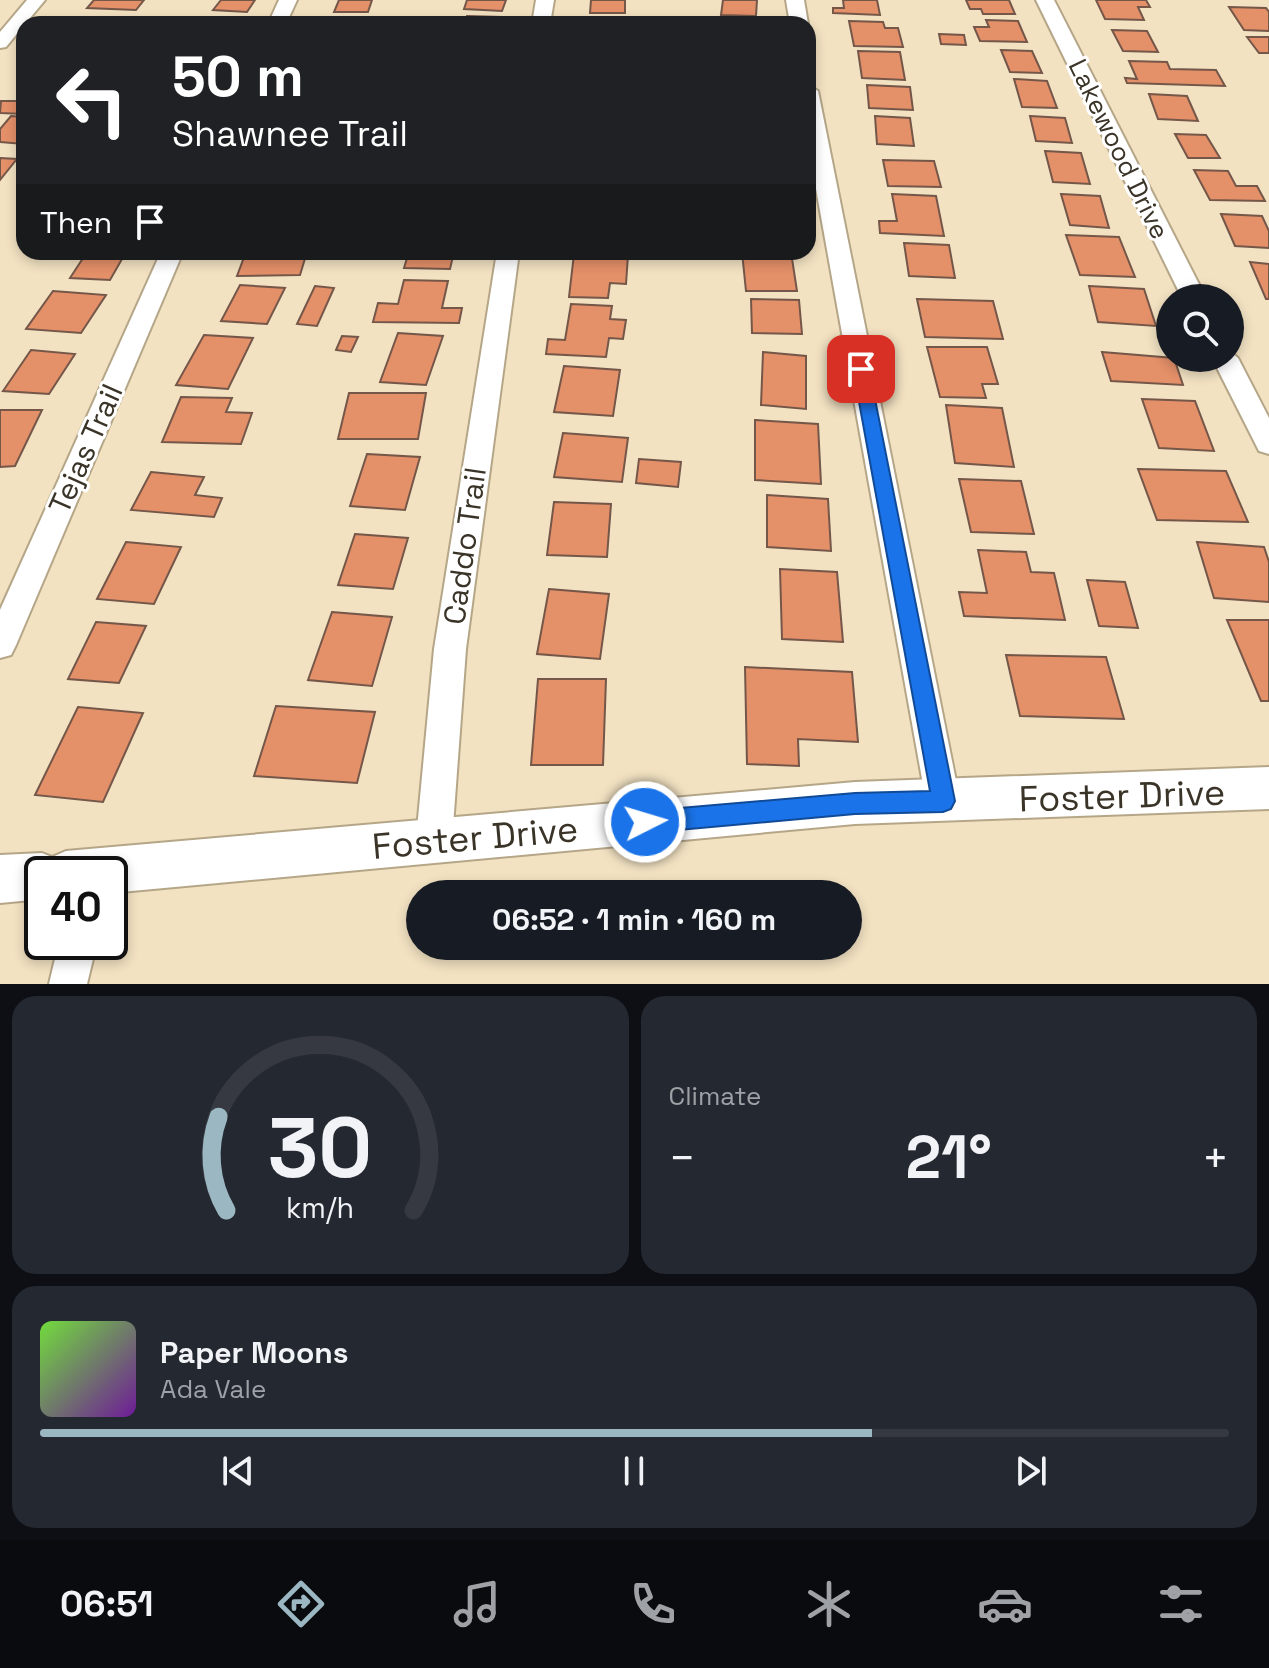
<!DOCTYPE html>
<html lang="en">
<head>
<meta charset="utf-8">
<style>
  :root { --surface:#171b24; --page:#242831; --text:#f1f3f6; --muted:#9ea1a6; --line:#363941; --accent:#9ab7c2 }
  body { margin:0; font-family:"Space Grotesk",sans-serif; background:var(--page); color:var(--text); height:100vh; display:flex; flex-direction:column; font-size:30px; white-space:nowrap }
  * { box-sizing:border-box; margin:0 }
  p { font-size:26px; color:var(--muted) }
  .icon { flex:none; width:44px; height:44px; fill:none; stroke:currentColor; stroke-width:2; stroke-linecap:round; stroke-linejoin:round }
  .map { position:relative; height:984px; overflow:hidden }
  .side { display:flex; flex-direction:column; gap:12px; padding:12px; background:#0d0f14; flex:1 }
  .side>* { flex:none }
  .top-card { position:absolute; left:16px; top:16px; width:800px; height:244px; border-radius:24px; box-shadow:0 4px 12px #0003; background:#202124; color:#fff; overflow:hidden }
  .tools { position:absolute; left:1156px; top:284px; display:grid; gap:16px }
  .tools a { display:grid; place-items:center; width:88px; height:88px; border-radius:50%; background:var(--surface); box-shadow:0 4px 12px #0003; font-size:40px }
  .speed { position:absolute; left:24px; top:856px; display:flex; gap:16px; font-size:40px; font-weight:700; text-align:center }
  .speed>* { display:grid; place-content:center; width:104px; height:104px; border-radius:50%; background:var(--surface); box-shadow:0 4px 12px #0003; line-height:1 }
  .speed .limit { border:4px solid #111; border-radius:12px; background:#fff; color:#111 }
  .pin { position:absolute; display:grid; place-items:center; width:68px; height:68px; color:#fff; margin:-34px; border-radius:16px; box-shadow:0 4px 12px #0006 }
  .me { position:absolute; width:88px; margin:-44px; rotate:85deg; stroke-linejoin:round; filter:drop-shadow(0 0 6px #0008) }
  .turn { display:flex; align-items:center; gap:28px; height:168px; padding:0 24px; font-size:36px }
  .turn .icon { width:104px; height:104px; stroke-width:2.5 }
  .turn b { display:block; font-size:56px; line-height:68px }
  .then { display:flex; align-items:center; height:76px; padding:0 24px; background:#0003; gap:16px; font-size:30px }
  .big { font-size:60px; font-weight:700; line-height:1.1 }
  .side .card { flex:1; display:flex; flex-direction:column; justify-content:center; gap:12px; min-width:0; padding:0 28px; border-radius:24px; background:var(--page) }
  .side .dial { align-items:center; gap:0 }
  .dial svg { height:208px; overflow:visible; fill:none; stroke:var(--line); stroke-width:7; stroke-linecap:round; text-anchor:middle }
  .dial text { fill:var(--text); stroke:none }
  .song { display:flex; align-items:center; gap:24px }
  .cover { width:96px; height:96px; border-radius:12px; background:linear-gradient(135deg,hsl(100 70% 55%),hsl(280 70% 35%)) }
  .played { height:8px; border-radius:4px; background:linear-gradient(90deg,var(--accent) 70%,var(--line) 70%) }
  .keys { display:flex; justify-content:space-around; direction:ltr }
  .heat { display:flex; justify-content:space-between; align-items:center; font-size:44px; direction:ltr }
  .side .tiles { flex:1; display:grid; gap:12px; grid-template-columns:1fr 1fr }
  .card:last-child { grid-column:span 2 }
  .trip { position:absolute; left:406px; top:880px; width:456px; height:80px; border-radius:40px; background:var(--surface); box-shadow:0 4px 12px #0003; font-weight:700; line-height:80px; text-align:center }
  .menu { display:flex; height:128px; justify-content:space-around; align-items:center; background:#090b0e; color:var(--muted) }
  .menu .icon { width:56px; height:56px }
  .menu .current { color:var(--accent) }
  .menu b { font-size:36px; color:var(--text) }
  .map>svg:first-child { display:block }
</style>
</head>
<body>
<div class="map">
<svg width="1269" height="984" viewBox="0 0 1269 984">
  <rect width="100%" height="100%" fill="#f2e2c2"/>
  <g fill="#e49069" stroke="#755749" stroke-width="2">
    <path d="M94 0H144L136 10 87 8Z"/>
    <path d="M221 0H255L247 12 213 10Z"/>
    <path d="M339 0H372L368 12H334Z"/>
    <path d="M467 0H506L502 11 464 9Z"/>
    <path d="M591 0H625V13H590Z"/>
    <path d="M723 0H757L756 16 721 15Z"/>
    <path d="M843 0H877L880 15 833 13V8H844Z"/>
    <path d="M966 0H1009L1015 14H983L981 9H970Z"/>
    <path d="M1096 0H1146L1150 7H1138L1144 20 1105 19Z"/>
    <path d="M1229 7 1266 8 1269 12V31L1244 30Z"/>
    <path d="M467 16 502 17 501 24H466Z"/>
    <path d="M334 18 370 19 368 24H330Z"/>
    <path d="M79 19 120 20 117 24H74Z"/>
    <path d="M986 20 1018 21 1027 42 980 41 974 27H989Z"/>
    <path d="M849 21 883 22 885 28H898L903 47 854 46Z"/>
    <path d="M1112 30 1147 31 1158 52 1123 51Z"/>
    <path d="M939 34 964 35 966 45 941 44Z"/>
    <path d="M1247 37H1269V53H1259Z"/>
    <path d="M1001 50 1032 51 1042 73 1010 72Z"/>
    <path d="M858 51 900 52 905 80 862 78Z"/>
    <path d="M1129 61 1167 62 1170 69 1216 70 1225 86 1127 83 1125 78 1137 79Z"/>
    <path d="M1014 79 1047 81 1057 108 1022 107Z"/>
    <path d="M867 85 910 87 913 110 869 108Z"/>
    <path d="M24 93V114L0 113 1 101H17Z"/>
    <path d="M1149 94 1187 96 1198 121 1158 119Z"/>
    <path d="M11 116 24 117 23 144 0 142V129Z"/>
    <path d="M875 116 910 118 914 146 877 144Z"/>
    <path d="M1030 116 1065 118 1072 143 1036 141Z"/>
    <path d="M1175 134 1206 135 1220 158H1188Z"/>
    <path d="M1045 151 1081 153 1090 184 1053 182Z"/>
    <path d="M0 158 17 159 0 180Z"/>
    <path d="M883 160 934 161 941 187 888 186Z"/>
    <path d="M1194 170 1228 171 1236 186H1257L1265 201 1210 200Z"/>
    <path d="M892 194 936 196 944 236 880 233 879 221H897Z"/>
    <path d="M1061 194 1100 196 1109 228 1070 225Z"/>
    <path d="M1221 214 1262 216 1269 231V248L1235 246Z"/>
    <path d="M1066 235 1119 237 1135 277 1080 275Z"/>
    <path d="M904 243 949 245 955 278 909 276Z"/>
    <path d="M87 252H126L110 280 70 278Z"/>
    <path d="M246 252H307L300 275 237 276Z"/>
    <path d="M397 252H454L450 269 404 268 407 258H395Z"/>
    <path d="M742 252H791L797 291H746Z"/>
    <path d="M574 254 628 255 626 284 610 283 608 298 569 297Z"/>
    <path d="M1250 262 1269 264V299H1266Z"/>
    <path d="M404 280 448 281 442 308H462L459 323 373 322 378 303 398 304Z"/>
    <path d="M240 285 285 288 267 324 221 321Z"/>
    <path d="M315 286 334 288 317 326 297 324Z"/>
    <path d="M1089 286 1144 289 1156 326 1098 322Z"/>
    <path d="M53 291 106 295 81 333 26 329Z"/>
    <path d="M751 299 799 300 802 334 752 333Z"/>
    <path d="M917 299 993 301 1003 339 925 337Z"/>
    <path d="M571 304 612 306 610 319 626 320 623 339 609 338 606 357 546 354 548 339 565 340Z"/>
    <path d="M398 333 443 336 426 385 380 382Z"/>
    <path d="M204 335 253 338 228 389 176 385Z"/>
    <path d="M342 336 358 337 351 352 336 350Z"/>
    <path d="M927 347H987L998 384H982L986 398 940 397Z"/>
    <path d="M31 350 75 354 49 394 3 391Z"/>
    <path d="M763 352 806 356V409L761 405Z"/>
    <path d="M1102 352 1174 358 1183 385 1111 381Z"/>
    <path d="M564 366 620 370 613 416 554 412Z"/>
    <path d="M349 393H426L418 439H338Z"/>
    <path d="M181 397 232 398 226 412 252 413 241 444 162 442Z"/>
    <path d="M1142 399 1195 401 1214 451 1159 448Z"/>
    <path d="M946 405 1002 408 1014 467 955 463Z"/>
    <path d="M0 410H42L15 466 0 467Z"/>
    <path d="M755 420 818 424 821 484 755 480Z"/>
    <path d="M563 433 628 438 622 482 554 477Z"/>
    <path d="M367 454 420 457 405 510 350 506Z"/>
    <path d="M639 459 681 462 678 487 636 483Z"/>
    <path d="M1138 469 1226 471 1248 522 1157 520Z"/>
    <path d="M151 472 204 477 195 495 222 498 214 517 131 510Z"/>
    <path d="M959 479 1021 481 1034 534 971 532Z"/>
    <path d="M767 495 828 499 831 551 767 547Z"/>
    <path d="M554 502 611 504 607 557 547 555Z"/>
    <path d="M355 534 408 538 393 589 338 585Z"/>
    <path d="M126 542 181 547 154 604 97 599Z"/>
    <path d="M1197 542 1264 547 1269 562V602L1214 598Z"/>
    <path d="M978 550 1026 552 1031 572 1054 573 1065 620 964 616 959 592 987 593Z"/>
    <path d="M780 569 837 572 843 642 782 639Z"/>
    <path d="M1087 580 1125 582 1138 628 1099 626Z"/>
    <path d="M549 589 609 594 600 659 537 654Z"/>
    <path d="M332 612 392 617 372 686 308 680Z"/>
    <path d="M1227 620H1269V701H1261Z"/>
    <path d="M96 622 146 626 119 683 68 679Z"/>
    <path d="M1006 655 1106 657 1124 719 1020 716Z"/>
    <path d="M745 667 852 672 858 742 798 739 799 766 747 764Z"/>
    <path d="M538 679H606L603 765H531Z"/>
    <path d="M276 706 375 712 357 783 254 776Z"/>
    <path d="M78 707 143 713 103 802 35 795Z"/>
  </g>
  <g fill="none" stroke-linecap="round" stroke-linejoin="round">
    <defs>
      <g id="minor">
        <path d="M27 0H45L6 47 0 48V32Z"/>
        <path d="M279 0H297L286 24H268Z"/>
        <path d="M536 0H554L550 24H532Z"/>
        <path d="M786 0H804L808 24H790Z"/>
        <path d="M1036 0H1054L1206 298H1182Z"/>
        <path d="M808 85 818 91 960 801 955 813 943 818 931 813 926 801 808 144Z"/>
        <path d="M161 252H183L16 645 11 655 0 658V610Z"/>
        <path d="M497 252H519L466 649 452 840 447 852 434 857 421 852 416 840 434 649Z"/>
        <path d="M1230 351 1238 358 1269 418V454L1259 451 1212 358H1230Z"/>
        <path d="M59 942H97L87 984H49Z"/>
      </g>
      <path id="tertiary" d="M1269 767V809L855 824 110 893V874H42V899L0 903V855L42 853 52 857 66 851 855 782Z"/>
    </defs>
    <use href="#minor" stroke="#b5a688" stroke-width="4"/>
    <use href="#tertiary" stroke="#b5a688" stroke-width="4"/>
    <use href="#minor" fill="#fff" fill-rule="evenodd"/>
    <use href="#tertiary" fill="#fff" fill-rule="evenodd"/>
  </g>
  <path fill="#1a73e8" stroke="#114b97" stroke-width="2" d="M861 364 869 369 955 801 951 809 943 812 855 814 645 833 636 830 633 822 636 814 645 811 855 793 930 791 853 369Z"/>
  <g text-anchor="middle" stroke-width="6" stroke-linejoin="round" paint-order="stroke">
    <g font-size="26" fill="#3a3327" stroke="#fff">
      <text transform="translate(1119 149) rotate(64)" y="9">Lakewood Drive</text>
    </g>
    <g font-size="30" fill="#3a3327" stroke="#fff">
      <text transform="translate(86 449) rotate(-66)" y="10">Tejas Trail</text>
      <text transform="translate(465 546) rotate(-82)" y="10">Caddo Trail</text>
    </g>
    <g font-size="36" fill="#3a3327" stroke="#fff">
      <text transform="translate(1122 795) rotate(-2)" y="13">Foster Drive</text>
      <text transform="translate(475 837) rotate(-5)" y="13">Foster Drive</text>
    </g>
  </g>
</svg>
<div class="tools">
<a><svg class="icon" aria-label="search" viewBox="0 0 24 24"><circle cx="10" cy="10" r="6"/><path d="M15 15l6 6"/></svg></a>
</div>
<div class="speed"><div class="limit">40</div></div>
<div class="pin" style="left:861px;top:369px;background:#d93025"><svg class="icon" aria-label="arrive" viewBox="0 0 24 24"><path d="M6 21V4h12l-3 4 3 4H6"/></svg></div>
<svg class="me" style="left:645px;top:822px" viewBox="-20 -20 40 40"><circle r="17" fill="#1a73e8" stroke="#fff" stroke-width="3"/><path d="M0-11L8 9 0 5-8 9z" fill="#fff"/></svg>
<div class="trip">06:52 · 1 min · 160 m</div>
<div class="top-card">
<div class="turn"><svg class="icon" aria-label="left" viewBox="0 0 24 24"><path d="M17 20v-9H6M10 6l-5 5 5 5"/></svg><div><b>50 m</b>Shawnee Trail</div></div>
<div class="then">Then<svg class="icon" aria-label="arrive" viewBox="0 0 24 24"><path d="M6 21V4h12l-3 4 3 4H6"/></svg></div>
</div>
</div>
<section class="side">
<div class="tiles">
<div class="card dial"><svg viewBox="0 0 100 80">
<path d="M14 69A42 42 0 1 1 86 69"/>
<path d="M14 69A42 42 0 0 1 11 33" stroke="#9ab7c2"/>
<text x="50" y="56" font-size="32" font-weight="700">30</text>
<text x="50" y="72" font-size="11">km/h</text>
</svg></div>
<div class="card"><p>Climate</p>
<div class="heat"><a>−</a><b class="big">21°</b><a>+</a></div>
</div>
<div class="card">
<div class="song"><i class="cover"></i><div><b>Paper Moons</b><p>Ada Vale</p></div></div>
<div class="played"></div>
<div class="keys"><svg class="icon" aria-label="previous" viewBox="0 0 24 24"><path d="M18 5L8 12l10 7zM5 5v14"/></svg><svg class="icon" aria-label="pause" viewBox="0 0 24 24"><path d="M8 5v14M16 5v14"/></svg><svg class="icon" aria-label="next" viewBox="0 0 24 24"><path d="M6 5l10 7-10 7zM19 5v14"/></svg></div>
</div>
</div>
</section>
<nav class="menu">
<b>06:51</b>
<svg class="icon current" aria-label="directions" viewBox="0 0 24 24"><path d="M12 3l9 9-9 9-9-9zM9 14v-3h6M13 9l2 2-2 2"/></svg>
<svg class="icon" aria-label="music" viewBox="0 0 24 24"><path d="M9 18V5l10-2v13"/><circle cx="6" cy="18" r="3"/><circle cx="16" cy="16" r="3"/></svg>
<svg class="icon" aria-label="phone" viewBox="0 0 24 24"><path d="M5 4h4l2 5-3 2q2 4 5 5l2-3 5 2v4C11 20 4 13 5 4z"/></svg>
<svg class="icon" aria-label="climate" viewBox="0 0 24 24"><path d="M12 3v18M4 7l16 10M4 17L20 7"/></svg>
<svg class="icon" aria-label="car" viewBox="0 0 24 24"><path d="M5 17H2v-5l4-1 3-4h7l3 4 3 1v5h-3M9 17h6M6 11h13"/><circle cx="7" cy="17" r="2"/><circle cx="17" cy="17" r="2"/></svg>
<svg class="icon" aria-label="filters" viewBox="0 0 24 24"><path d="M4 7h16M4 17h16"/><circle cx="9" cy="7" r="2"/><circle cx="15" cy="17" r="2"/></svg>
</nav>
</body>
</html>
